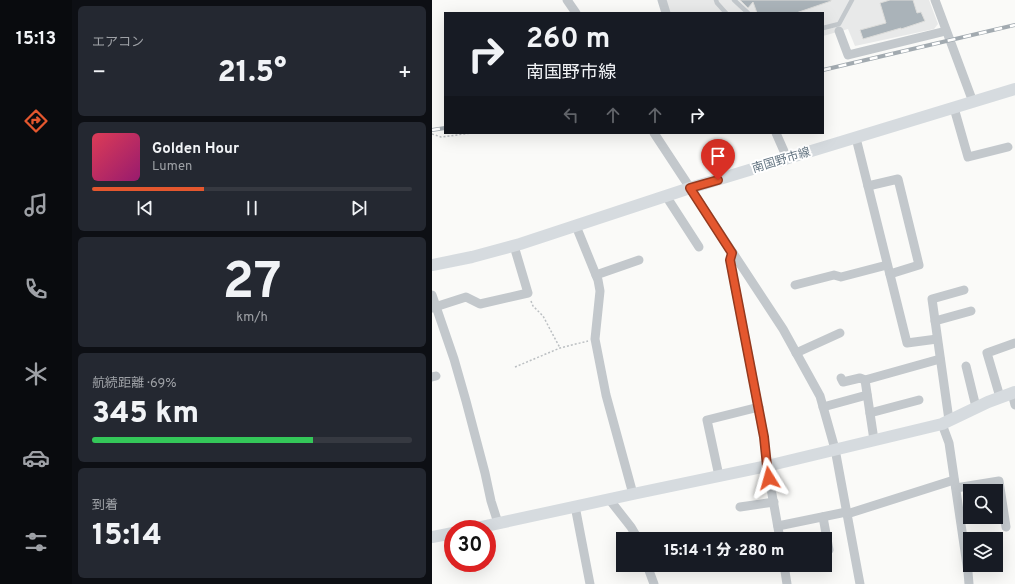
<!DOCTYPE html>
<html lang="ja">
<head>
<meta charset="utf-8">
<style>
  :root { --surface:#171b24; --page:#242831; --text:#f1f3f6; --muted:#9ea1a6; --line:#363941; --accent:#e4572e }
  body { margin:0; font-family:Overpass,"Noto Sans JP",sans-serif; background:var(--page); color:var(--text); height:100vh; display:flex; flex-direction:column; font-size:15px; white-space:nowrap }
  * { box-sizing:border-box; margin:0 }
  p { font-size:13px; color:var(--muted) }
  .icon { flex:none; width:22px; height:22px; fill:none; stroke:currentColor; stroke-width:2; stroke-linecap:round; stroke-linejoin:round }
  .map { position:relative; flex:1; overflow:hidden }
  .details { display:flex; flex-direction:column; gap:6px; padding:6px; background:#0d0f14; width:360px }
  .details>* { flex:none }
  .top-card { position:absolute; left:12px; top:12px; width:380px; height:122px; border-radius:0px; box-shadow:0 4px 16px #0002; background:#171b24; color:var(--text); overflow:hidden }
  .fabs { position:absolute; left:531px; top:484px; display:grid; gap:8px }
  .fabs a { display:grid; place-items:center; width:40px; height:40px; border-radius:0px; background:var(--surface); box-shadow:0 4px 16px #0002; font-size:20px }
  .speed { position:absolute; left:12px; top:520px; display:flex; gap:8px; font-size:20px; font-weight:700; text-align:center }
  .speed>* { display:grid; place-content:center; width:52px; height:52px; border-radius:50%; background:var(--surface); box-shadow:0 4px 16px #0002; line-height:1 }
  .speed .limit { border:6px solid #d22; background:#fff; color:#111 }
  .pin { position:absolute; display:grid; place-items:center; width:34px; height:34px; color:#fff; margin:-41px -17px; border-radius:50% 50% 50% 0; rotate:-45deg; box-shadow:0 0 4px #0007 }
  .pin .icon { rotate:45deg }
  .me { position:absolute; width:44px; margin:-22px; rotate:352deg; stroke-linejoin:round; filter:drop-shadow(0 0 3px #0008) }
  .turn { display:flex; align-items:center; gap:14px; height:84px; padding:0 16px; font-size:18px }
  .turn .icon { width:52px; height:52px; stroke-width:2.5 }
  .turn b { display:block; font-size:28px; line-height:34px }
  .lanes { display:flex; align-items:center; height:38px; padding:0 16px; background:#0003; justify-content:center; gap:20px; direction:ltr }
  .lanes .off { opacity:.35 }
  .big { font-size:30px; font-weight:800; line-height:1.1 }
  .details .widget { flex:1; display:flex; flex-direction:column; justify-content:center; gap:6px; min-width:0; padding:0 14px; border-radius:6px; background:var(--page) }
  .details .dial { align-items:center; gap:0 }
  .dial b { font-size:52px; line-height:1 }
  .song { display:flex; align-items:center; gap:12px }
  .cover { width:48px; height:48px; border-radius:6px; background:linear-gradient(135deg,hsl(350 70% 55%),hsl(320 70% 35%)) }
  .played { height:4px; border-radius:2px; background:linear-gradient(90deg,var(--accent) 35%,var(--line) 35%) }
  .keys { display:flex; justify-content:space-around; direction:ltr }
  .heat { display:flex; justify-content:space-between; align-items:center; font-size:22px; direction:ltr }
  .charge { height:6px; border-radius:3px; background:linear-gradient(90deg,#34c759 69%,var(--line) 0) }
  .trip { position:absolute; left:184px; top:532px; width:216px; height:40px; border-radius:0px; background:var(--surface); box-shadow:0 4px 16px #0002; font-weight:800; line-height:40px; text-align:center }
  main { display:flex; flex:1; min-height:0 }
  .tab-bar { display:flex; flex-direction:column; width:72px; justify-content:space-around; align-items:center; background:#090b0e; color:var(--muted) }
  .tab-bar .icon { width:28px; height:28px }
  .tab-bar .active { color:var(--accent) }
  .tab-bar b { font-size:18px; color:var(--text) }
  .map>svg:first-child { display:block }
</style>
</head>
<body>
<main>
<nav class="tab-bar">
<b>15:13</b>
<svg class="icon active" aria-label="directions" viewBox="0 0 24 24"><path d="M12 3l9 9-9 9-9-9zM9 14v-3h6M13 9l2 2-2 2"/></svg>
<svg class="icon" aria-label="music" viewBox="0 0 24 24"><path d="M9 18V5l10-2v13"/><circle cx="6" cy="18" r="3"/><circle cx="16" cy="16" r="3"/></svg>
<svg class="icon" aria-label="phone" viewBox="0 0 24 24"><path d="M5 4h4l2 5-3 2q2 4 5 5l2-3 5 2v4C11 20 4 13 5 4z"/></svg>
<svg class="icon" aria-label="climate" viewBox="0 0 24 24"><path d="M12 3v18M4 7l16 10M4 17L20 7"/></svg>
<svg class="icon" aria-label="car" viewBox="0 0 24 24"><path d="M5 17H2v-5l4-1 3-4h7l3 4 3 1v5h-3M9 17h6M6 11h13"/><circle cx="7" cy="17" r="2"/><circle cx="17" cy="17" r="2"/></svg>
<svg class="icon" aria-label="filters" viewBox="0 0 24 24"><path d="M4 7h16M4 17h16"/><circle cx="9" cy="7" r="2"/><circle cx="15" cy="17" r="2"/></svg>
</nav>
<section class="details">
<div class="widget"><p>エアコン</p>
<div class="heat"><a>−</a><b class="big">21.5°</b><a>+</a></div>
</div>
<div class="widget">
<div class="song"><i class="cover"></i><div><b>Golden Hour</b><p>Lumen</p></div></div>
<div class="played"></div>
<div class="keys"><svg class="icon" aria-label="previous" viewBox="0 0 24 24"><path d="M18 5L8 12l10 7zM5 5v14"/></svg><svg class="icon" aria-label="pause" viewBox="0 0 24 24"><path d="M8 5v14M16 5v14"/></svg><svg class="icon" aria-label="next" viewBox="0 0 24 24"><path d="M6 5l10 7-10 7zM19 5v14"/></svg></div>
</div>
<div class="widget dial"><b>27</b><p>km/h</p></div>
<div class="widget"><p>航続距離 · 69%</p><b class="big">345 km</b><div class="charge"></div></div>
<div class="widget"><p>到着</p><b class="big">15:14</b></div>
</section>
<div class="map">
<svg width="583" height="584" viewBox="0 0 583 584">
  <rect width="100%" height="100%" fill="#fafaf8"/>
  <path fill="#e8e9e9" d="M234 0H497L506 24 502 29 423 46 416 29 391 36V13H238Z"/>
  <g fill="#aab3b9" stroke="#dcdcda">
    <path d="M308 0H399V1L364 13H325L321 2 316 8Z"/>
    <path d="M458 0H481L485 13 489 12 493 21 469 29V28L431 39 428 30 454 23 448 3Z"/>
  </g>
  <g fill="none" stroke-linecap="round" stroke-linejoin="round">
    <g stroke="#bbbfc2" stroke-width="1.5" stroke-dasharray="2 2" stroke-linecap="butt">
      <path d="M0 134 9 137 40 133"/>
      <path d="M99 301 101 306 111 316 128 348"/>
      <path d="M83 367 128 348 156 341"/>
    </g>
    <g stroke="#c3c8cc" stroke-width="4.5">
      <path d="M284 0 285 3 294 13"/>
      <path d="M302 0 316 13"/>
      <path d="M391 28 407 24 420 0"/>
    </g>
    <g stroke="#c3c8cc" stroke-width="9">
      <path d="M135 0 144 13"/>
      <path d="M230 0 234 13"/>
      <path d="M503 0 541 102"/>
      <path d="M407 31 416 55 514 31"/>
      <path d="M522 108 536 157 576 147"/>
      <path d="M222 133 351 329 388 396 403 449 428 584"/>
      <path d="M344 133 355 158"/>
      <path d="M424 138 475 343 505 339"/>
      <path d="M436 186 466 179 487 265 458 274"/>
      <path d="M234 196 267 247"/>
      <path d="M144 226 166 280 168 291 163 339 174 395 201 494"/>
      <path d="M301 253 298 260 332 437 335 466 348 539"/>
      <path d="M164 275 207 260"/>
      <path d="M363 285 402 275 409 277 455 265"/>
      <path d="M0 295 22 359 34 401 53 473 59 501 66 523"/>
      <path d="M0 308 34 297 48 304 96 293 82 246"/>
      <path d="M503 321 539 311"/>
      <path d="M364 353 408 333"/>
      <path d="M534 366 544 407"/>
      <path d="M0 377 4 376"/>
      <path d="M409 378 411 382 428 378 433 380"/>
      <path d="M580 393 583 405"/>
      <path d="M568 397 555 353 583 343"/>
      <path d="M391 407 435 395"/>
      <path d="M438 413 487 400"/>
      <path d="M517 420 500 299 532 290"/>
      <path d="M510 424 517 443 536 572 537 584"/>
      <path d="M442 440 433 380 508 359"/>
      <path d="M287 476 275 420 327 407"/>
      <path d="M524 488 567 481 574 527"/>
      <path d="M177 499 199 527 206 539"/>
      <path d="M143 506 158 584"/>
      <path d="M308 507 342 502"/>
      <path d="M415 514 522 480"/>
      <path d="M391 517 397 550"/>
      <path d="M346 526 414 512"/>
      <path d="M215 565 222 584"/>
      <path d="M352 565 355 584"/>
    </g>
    <g stroke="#d6dbdf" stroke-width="12">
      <path d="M0 265 40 257 88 244 258 188 583 89"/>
      <path d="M40 529 201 494 335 466 510 424 556 402 583 392"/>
      <path d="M0 537 21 533"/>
    </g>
    <defs>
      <g id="rail">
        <path d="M391 70 583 25"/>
        <path d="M0 130 13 128"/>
      </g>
    </defs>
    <use href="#rail" stroke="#a2aab0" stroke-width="4"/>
    <use href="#rail" stroke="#fff" stroke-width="2.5" stroke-dasharray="8" stroke-linecap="butt"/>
  </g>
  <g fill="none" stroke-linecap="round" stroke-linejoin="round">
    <defs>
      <path id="route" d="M286 180 258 188 300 253 298 260 332 437 335 466 337 478"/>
    </defs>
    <use href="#route" stroke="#94391e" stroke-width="10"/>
    <use href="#route" stroke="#e4572e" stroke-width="7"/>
  </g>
  <g text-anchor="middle" stroke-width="4" stroke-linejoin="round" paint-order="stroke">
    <g font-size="12" fill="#657683" stroke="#fff">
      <text transform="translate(349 160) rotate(-17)" y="4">南国野市線</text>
    </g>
  </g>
</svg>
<div class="fabs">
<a><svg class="icon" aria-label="search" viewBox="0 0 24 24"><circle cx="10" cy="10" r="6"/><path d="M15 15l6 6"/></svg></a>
<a><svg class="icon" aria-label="layers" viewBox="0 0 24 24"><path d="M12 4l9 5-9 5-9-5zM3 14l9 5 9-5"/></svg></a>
</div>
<div class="speed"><div class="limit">30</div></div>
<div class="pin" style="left:286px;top:180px;background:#d93025"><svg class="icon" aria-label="arrive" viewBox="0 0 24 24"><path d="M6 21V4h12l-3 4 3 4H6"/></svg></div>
<svg class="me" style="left:337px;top:478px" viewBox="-20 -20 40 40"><path d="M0-17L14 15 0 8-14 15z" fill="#e4572e" stroke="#fff" stroke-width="4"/></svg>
<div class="trip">15:14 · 1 分 · 280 m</div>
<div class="top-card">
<div class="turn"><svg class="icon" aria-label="right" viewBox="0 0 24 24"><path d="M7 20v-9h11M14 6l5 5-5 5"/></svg><div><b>260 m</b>南国野市線</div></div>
<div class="lanes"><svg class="icon off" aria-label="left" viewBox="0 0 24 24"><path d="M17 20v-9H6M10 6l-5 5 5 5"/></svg><svg class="icon off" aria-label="ahead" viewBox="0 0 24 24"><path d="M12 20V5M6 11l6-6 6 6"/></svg><svg class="icon off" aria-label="ahead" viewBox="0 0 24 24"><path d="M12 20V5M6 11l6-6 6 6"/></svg><svg class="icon" aria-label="right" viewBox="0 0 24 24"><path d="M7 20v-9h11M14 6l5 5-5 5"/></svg></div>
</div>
</div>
</main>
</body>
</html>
